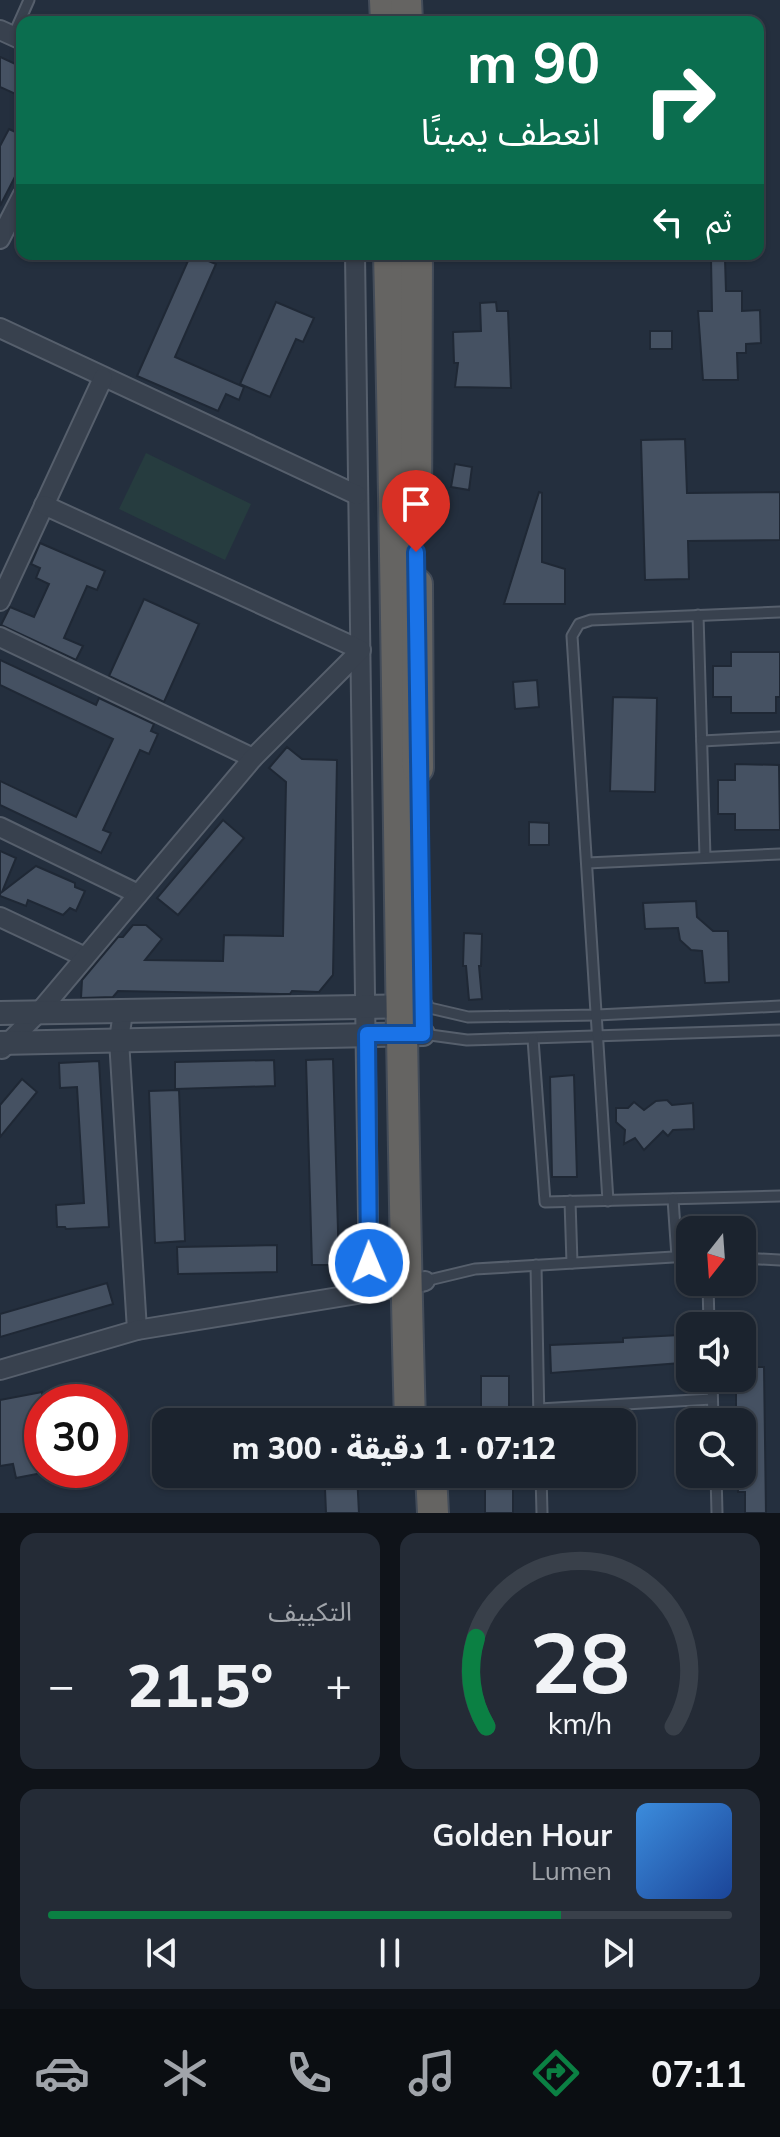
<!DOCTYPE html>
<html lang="ar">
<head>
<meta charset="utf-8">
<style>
  :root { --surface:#1b232e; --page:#242b36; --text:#f1f3f6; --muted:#a0a4aa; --line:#39404a; --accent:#0b8043 }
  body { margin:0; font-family:Mulish,"Noto Sans Arabic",sans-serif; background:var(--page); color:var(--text); direction:rtl; height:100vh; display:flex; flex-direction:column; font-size:30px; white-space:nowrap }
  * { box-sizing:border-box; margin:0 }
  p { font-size:26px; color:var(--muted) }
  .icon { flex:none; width:44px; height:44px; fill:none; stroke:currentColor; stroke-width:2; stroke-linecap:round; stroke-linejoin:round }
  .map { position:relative; height:1513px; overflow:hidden; direction:ltr }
  .panel { display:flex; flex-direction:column; gap:20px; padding:20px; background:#0f1319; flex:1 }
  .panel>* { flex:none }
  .guide { position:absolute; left:16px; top:16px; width:748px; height:244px; border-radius:16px; box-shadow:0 2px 6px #0004,0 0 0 2px var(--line); direction:rtl; background:#0b6e4f; color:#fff; overflow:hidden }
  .needle { width:52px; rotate:197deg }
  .fabs { position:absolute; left:676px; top:1216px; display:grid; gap:16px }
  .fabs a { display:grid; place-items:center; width:80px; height:80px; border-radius:16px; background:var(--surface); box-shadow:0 2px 6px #0004,0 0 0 2px var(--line); font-size:40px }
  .speed { position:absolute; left:24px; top:1384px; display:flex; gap:16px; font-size:40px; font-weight:700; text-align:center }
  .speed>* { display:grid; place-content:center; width:104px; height:104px; border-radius:50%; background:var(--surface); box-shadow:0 2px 6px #0004,0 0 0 2px var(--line); line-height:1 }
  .speed .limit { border:12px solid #d22; background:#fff; color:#111 }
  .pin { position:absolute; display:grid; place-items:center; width:68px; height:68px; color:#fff; margin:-82px -34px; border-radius:50% 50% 50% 0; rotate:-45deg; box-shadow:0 0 8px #0007 }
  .pin .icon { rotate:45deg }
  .me { position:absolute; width:88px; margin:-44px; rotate:359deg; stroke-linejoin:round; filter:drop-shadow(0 0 6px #0008) }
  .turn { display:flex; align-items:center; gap:28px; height:168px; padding:0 32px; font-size:36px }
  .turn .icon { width:104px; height:104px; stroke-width:2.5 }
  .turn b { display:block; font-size:56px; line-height:68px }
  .then { display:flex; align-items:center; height:76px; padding:0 32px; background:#0003; gap:16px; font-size:30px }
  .big { font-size:60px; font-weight:800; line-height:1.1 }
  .panel .card { flex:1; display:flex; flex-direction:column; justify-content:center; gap:12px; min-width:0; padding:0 28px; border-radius:16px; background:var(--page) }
  .panel .dial { align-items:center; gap:0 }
  .dial svg { height:208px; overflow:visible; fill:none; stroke:var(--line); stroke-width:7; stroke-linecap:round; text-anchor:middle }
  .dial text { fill:var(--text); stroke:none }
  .song { display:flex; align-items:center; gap:24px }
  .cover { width:96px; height:96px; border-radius:12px; background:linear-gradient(135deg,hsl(210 70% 55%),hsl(220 70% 35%)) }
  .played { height:8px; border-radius:4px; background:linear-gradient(90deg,var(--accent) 75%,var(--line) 75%) }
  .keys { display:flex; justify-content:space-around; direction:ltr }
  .heat { display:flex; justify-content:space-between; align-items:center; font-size:44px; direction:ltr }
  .panel .tiles { flex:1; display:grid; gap:20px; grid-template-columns:1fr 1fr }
  .card:last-child { grid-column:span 2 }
  .trip { position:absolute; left:152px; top:1408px; width:484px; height:80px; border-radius:16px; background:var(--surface); box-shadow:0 2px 6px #0004,0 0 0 2px var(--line); font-weight:800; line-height:80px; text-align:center; direction:rtl }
  .menu { display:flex; height:128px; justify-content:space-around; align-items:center; background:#0b0e12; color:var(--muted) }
  .menu .icon { width:56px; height:56px }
  .menu .current { color:var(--accent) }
  .menu b { font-size:36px; color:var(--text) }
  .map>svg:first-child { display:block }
</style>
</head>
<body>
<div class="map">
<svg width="780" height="1513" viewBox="0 0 780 1513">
  <rect width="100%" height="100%" fill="#242f3e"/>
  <path fill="#263c3f" d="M146 453 251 504 225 560 119 509Z"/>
  <g fill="#455162" stroke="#1f2835" stroke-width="2">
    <path d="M0 57 22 67V97L0 87Z"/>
    <path d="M9 129 22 135V163L0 206V146Z"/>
    <path d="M191 254 216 264 175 357 244 387 239 400 226 394 218 411 137 376Z"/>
    <path d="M711 259H725L726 291H742V311L760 310 761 343 746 344V353H737L738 380H703L698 311H712Z"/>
    <path d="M276 302 314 318 303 342 296 339 270 397 240 384Z"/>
    <path d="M496 302 497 311H508L511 388 455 387 458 363H454L453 332 481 331 480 303Z"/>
    <rect x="650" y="331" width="22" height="18"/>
    <path d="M685 439 687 493 780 492V540L688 541 689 579 645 580 641 440Z"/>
    <path d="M455 464 472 467 469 490 451 487Z"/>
    <path d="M539 492 542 493V562L565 569V604H504Z"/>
    <path d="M40 543 105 571 97 590 87 586 64 638 83 646 76 660 1 625 10 607 34 617 49 584 36 578 40 568 31 564Z"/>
    <path d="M144 599 199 624 164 702 109 676Z"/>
    <path d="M731 652H780V697H776V713H731V697H713V666H731Z"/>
    <path d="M0 660 96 705 99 698 154 724 151 731 158 734 149 754 140 750 103 830 111 833 101 853 0 805V781L76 817 113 739 0 685Z"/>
    <path d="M537 680 539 707 515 709 513 682Z"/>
    <path d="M613 697 657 698 655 792 610 791Z"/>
    <path d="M287 747 302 759 337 760 333 975 319 992 292 991 290 994H280L118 991 113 997 81 998 82 980 118 937H123L133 925H146L162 939 145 960 223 961 224 935 283 936 286 782 269 768Z"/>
    <path d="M735 764 779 765 780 830H735V814H718V780H735Z"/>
    <path d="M223 820 244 838 178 915 157 898Z"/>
    <path d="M529 822 549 823V845H529Z"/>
    <path d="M0 851 16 858 2 892 36 866 75 883V887L85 891 76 911 70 908 63 915 28 900 26 906 0 896Z"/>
    <path d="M696 901 697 917 713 931H728L729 982 705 983 702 951 691 950 680 940 678 928 645 929 643 903Z"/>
    <path d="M464 933 482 934 481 966H479L482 999 469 1000 466 966H463Z"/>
    <path d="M333 1059 339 1265H312L306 1060Z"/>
    <path d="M274 1060 275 1086 175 1089V1062Z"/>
    <path d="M99 1061 109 1227 66 1229 65 1227H57L56 1205 84 1203 77 1087 60 1088 59 1063Z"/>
    <path d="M574 1075 577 1177H552L550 1077Z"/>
    <path d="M22 1079 37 1092 0 1137V1105Z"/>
    <path d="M179 1090 185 1241 155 1243 149 1091Z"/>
    <path d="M667 1100 672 1105 693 1103 694 1129 673 1130 668 1136 663 1131 644 1150 635 1138 624 1144 625 1130 616 1122V1108H628L634 1102 644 1110 656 1101Z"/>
    <path d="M277 1245V1272L178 1274 177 1247Z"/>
    <path d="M107 1283 113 1304 0 1337V1314Z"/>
    <path d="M680 1335 681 1363 551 1373 550 1345 623 1342V1338Z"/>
    <path d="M742 1367H764L766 1513H745V1492H738V1474H742V1422H736V1378H742Z"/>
    <rect x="481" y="1376" width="28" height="46"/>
    <path d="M42 1392V1473L16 1478 13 1464 0 1466V1400Z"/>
    <path d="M332 1474H357L359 1513H326L325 1489 337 1488Z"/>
    <rect x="485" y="1474" width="28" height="39"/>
  </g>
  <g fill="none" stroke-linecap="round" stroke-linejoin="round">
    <defs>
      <g id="service">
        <path d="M13 36 29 0"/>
        <path d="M698 615 705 857"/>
        <path d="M702 741 780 737"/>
        <path d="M587 863 780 854"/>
        <path d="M421 1006 468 1017 597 1015 780 1006"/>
        <path d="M423 1034 467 1040 780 1030"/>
        <path d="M533 1039 545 1202 780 1196"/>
        <path d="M673 1199 677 1257"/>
        <path d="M570 1201 572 1263"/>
        <path d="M608 1201 572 636 579 624 591 620 780 612"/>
        <path d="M742 1258 780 1260"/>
        <path d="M536 1265 539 1422"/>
        <path d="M425 1281 475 1269 690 1256"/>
        <path d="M708 1282 709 1326"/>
        <path d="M712 1378 713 1422"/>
        <path d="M539 1409 712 1399"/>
        <path d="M541 1474 542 1513"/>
        <path d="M716 1474 717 1513"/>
      </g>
      <g id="minor">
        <path d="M0 30 22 40"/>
        <path d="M0 239 22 196"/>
        <path d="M355 254 369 1292"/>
        <path d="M0 328 357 495"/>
        <path d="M0 601 103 378"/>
        <path d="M0 637 253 758"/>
        <path d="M0 827 138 894"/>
        <path d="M0 917 85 957"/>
        <path d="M123 1012 119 1040 137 1330"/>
        <path d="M2 1049 40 1011 253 758 361 650 44 505"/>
        <path d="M0 1370 137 1330 406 1286 425 1281"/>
      </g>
      <g id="tertiary">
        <path d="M0 1013 421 1006"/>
        <path d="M0 1043 423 1034"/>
      </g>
      <g id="trunk">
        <path d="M385 0 386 22"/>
        <path d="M406 0 407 22"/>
        <path d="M389 254C399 643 399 1033 410 1422"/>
        <path d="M416 528 417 254"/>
        <path d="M417 584 418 768"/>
        <path d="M431 1474 433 1513"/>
      </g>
    </defs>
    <use href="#service" stroke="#565f6c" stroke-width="13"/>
    <use href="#minor" stroke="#565f6c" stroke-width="22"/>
    <use href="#tertiary" stroke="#565f6c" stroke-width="26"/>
    <use href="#trunk" stroke="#434c59" stroke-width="34"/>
    <use href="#service" stroke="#38414e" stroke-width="9"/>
    <use href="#minor" stroke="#38414e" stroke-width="18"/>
    <use href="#tertiary" stroke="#38414e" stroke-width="22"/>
    <use href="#trunk" stroke="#656462" stroke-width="30"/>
  </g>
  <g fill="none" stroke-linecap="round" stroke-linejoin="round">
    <defs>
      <path id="route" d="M369 1263 367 1034H423L416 552"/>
    </defs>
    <use href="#route" stroke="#114b97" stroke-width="20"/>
    <use href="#route" stroke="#1a73e8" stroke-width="14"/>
  </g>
</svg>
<div class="fabs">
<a><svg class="needle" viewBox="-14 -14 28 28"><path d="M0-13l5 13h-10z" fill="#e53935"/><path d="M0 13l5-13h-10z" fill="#a0a4aa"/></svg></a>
<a><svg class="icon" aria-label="sound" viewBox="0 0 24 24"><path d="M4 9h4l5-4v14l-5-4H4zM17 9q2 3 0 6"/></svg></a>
<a><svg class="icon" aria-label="search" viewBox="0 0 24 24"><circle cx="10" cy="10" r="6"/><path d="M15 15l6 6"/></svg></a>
</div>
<div class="speed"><div class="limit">30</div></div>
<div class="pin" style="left:416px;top:552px;background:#d93025"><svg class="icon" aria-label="arrive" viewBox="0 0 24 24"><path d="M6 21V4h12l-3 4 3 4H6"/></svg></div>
<svg class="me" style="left:369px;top:1263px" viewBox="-20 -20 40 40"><circle r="17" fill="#1a73e8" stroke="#fff" stroke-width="3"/><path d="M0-11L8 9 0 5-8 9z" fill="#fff"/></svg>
<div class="trip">07:12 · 1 دقيقة · 300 m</div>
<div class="guide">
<div class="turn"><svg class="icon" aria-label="right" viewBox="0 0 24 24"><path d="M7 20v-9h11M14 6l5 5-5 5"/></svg><div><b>90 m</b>انعطف يمينًا</div></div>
<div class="then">ثم<svg class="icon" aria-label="left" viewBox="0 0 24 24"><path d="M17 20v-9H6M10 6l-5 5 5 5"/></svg></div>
</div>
</div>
<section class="panel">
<div class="tiles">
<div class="card dial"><svg viewBox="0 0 100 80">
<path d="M14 69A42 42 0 1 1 86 69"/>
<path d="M14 69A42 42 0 0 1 10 35" stroke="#0b8043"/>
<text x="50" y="56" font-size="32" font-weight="700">28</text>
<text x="50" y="72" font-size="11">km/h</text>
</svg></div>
<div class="card"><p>التكييف</p>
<div class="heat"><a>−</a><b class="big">21.5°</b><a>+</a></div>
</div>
<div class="card">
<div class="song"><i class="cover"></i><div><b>Golden Hour</b><p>Lumen</p></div></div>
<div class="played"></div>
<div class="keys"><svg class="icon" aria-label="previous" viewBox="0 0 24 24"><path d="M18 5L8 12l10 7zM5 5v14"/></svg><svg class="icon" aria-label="pause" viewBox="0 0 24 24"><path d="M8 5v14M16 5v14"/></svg><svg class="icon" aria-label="next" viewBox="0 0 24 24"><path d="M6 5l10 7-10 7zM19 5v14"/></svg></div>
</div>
</div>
</section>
<nav class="menu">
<b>07:11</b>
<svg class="icon current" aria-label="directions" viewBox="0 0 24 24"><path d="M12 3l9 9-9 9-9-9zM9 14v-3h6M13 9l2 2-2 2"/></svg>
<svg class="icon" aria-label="music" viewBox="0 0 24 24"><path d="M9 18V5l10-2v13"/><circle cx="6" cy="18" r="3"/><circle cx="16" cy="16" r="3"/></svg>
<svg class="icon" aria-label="phone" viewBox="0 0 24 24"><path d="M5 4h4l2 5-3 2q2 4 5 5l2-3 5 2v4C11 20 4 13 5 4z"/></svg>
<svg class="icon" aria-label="climate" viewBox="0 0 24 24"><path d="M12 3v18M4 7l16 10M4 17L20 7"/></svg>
<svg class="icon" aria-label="car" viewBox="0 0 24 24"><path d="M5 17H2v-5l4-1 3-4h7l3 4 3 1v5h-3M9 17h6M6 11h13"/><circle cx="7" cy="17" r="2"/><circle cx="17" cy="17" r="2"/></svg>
</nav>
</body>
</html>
